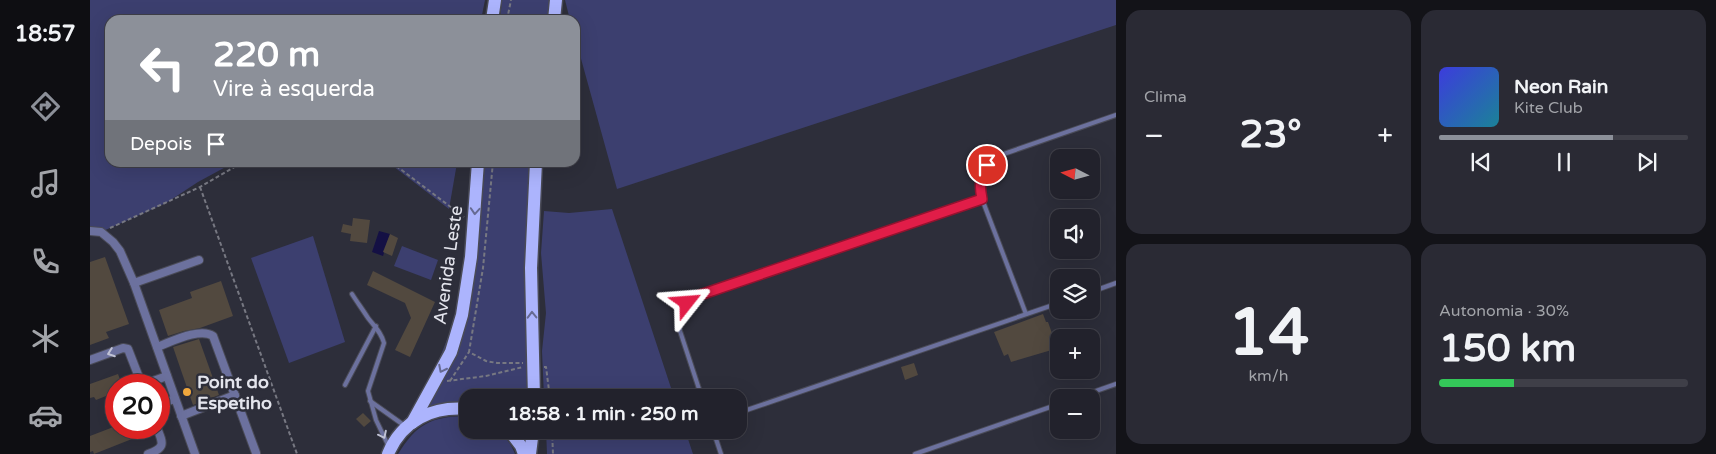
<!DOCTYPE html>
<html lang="pt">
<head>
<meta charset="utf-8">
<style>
  :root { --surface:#22222c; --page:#2a2a34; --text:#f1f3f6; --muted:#a2a4a9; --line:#3f3f48; --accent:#8c9099 }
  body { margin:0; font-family:"Varela Round",sans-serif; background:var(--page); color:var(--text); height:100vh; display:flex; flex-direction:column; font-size:19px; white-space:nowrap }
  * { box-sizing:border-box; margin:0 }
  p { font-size:16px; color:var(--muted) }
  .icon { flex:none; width:28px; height:28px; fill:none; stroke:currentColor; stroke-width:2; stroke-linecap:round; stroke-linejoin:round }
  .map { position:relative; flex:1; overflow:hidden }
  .details { display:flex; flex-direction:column; gap:10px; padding:10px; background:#131318; width:600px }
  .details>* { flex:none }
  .guide { position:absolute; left:15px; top:15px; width:475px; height:152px; border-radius:15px; box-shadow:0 5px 20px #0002,0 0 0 1px var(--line); background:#8c9099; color:#fff; overflow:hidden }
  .needle { width:32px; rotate:276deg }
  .controls { position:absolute; left:960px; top:149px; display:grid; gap:10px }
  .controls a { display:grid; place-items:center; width:50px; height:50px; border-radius:10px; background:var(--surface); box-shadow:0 5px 20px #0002,0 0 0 1px var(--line); font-size:25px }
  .speed { position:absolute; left:15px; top:374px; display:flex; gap:10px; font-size:25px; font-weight:700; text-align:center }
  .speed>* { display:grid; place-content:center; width:65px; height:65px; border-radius:50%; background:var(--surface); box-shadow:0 5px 20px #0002,0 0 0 1px var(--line); line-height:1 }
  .speed .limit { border:8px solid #d22; background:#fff; color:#111 }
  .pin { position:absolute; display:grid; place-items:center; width:42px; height:42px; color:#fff; margin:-21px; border:2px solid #fff; border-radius:50%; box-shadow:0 1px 5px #0007 }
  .me { position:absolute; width:55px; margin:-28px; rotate:62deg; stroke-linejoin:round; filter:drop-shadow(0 0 4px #0008) }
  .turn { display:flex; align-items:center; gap:18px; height:105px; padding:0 25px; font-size:22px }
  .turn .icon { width:65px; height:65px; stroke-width:2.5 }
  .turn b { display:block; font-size:35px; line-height:42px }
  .then { display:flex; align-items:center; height:48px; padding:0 25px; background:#0003; gap:10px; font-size:19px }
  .big { font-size:38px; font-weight:700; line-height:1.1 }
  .details .widget { flex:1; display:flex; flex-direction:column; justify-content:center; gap:8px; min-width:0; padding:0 18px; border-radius:15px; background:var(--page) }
  .details .dial { align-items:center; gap:0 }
  .dial b { font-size:65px; line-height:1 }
  .song { display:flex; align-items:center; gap:15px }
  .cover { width:60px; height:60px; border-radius:8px; background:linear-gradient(135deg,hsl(240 70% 55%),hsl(190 70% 35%)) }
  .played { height:5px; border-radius:2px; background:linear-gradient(90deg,var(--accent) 70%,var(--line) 70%) }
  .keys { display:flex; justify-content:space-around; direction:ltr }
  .heat { display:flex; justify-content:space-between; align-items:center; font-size:28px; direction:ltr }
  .charge { height:8px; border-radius:4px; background:linear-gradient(90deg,#34c759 30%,var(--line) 0) }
  .details .tiles { flex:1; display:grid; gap:10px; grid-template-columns:repeat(2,1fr) }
  .trip { position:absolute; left:369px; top:389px; width:288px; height:50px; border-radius:15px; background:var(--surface); box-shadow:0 5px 20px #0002,0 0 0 1px var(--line); font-weight:700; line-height:50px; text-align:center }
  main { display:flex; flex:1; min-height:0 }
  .dock { display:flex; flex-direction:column; width:90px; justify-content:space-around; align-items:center; background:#0e0e12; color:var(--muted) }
  .dock .icon { width:35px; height:35px }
  .dock .current { color:var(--accent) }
  .dock b { font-size:22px; color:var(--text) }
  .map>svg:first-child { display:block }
</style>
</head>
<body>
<main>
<nav class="dock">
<b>18:57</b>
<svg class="icon current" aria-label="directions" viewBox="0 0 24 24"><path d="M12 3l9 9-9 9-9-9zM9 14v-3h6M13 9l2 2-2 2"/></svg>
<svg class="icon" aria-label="music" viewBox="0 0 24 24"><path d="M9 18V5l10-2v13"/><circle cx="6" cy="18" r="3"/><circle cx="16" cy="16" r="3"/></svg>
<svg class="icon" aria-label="phone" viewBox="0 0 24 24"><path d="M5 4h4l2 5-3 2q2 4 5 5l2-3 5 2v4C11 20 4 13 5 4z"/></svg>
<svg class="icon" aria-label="climate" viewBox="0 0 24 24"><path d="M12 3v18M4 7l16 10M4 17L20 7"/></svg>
<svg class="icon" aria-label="car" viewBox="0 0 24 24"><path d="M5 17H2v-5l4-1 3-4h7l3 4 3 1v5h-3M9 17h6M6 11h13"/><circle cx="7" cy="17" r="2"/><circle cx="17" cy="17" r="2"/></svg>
</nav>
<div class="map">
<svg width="1026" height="454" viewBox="0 0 1026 454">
  <rect width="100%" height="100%" fill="#2d2e3a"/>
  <g fill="#3c3f6f">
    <path d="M0 0H395L391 20H20V162L143 163 108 182 76 203 11 232 0 230Z"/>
    <path d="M412 0H465L463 20H410Z"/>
    <path d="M475 0H1026V25L527 189 485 37V20H480Z"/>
    <path d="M299 163H367L359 209Z"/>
    <path d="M389 163H445L440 397 378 398 377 409 325 420 366 317Z"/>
    <path d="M522 209 584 397H454L452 351 456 313 451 253 454 211 479 213Z"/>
    <path d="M223 236 255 342 199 363 161 258Z"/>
    <path d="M312 246 348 260 341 280 304 266Z"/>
    <path d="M375 416 377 417 378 430C402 430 414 427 425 454H308C327 424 340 417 375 416Z"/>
    <path d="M456 430H595L603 454H457Z"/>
  </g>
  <path fill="#141044" d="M289 231 300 234 293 256 282 252Z"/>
  <g fill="#52493f">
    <path d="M263 218 280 220 277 243 260 241 261 234 251 232 253 224 262 226Z"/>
    <path d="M300 234 308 238 302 256 293 252Z"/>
    <path d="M15 257 39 324 16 332 19 338 0 345V262Z"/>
    <path d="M283 271 345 302 320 357 305 350 321 318 315 303 277 285Z"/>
    <path d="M131 281 143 316 110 328 94 331 78 336 69 310 102 298 100 292Z"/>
    <path d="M953 314 956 322H958L964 339 962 340 965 349 921 362 918 354 914 356 904 332Z"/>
    <path d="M109 339 129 395 103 405 83 347Z"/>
    <path d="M824 363 828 375 815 380 811 367Z"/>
    <path d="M28 374 32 385H26V392L6 400 4 397 0 398V384Z"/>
    <path d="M273 413 281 421 274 427 266 419Z"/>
    <path d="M26 426V428H44L47 437 4 454 3 451 0 452V436Z"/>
  </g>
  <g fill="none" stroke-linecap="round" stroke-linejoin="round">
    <defs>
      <g id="service">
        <path d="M1001 292 1026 283"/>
        <path d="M262 294C267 302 273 310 278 318 285 327 291 332 294 343L278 391 286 420 299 447"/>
        <path d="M936 314 892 199C888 180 891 171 905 157L1026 115"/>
        <path d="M255 385 286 326"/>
        <path d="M612 398 590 331C589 316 593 307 604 297L892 199"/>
        <path d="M986 398 1026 384"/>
        <path d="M280 401 315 426"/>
        <path d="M648 413 969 303"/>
        <path d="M623 430 631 454"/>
        <path d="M825 454 969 404"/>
      </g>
      <g id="minor">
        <path d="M0 231 11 232 23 242 30 251 44 283 105 454"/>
        <path d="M44 283 109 260"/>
        <path d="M67 347C81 342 110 327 123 336L166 453"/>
        <path d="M0 360 33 348 38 349 52 385"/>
        <path d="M52 385 77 376"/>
        <path d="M69 404 85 399"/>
        <path d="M91 416 145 395"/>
        <path d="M58 454C76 448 73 443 67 428"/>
      </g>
      <g id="primary">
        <path d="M402 20 405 0"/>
        <path d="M464 20 466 0"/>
        <path d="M444 398 441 268 446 162"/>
        <path d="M322 423 361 352 372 315 381 257 388 162"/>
        <path d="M419 430 431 446 434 454"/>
        <path d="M298 454C312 420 343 406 378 409"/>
        <path d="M440 454 443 430"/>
      </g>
    </defs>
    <use href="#service" stroke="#4a4b57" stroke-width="6"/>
    <use href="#minor" stroke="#4a4b57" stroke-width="10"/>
    <use href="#primary" stroke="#4a4b57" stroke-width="15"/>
    <g stroke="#777882" stroke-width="2" stroke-dasharray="4 2.5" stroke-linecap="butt">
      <path d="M417 20 421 0"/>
      <path d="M301 162 374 217"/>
      <path d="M403 162 393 268 379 352 396 361 407 363H433"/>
      <path d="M110 187 207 454"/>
      <path d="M20 228 110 187 153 162"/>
      <path d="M454 367H456L460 398"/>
      <path d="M357 381 396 376 433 367"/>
      <path d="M360 381 379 352"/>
      <path d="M462 430 463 454"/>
    </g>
    <use href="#service" stroke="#6c719e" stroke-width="4"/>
    <use href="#minor" stroke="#6c719e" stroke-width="8"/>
    <use href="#primary" stroke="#acb4fd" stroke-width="12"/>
  </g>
  <defs><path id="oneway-chevron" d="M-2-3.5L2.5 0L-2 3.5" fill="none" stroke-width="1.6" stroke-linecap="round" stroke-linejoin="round" transform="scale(1.25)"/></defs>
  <g stroke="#666a92">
    <use href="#oneway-chevron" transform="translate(385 211) rotate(94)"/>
    <use href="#oneway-chevron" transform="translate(442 315) rotate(-91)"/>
    <use href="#oneway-chevron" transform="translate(352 369) rotate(117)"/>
  </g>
  <g stroke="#c0c2d5">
    <use href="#oneway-chevron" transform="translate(21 353) rotate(160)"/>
    <use href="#oneway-chevron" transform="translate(293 435) rotate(64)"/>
  </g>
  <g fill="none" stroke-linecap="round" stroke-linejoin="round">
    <defs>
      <path id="route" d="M597 303 604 297 892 199C889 184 890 178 897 165"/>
    </defs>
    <use href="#route" stroke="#92132f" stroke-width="12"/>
    <use href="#route" stroke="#e11d48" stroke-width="9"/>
  </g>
  <circle fill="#efa73d" stroke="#2d2e3a" stroke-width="2" cx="97" cy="392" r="5"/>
  <g text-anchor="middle" stroke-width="5" stroke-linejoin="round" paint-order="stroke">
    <g font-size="18" fill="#e4e5ed" stroke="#2d2e3a">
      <text transform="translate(358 265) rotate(-82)" y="6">Avenida Leste</text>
    </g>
    <g font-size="18" font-weight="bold" fill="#e4e5ed" stroke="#2d2e3a" text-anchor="start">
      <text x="107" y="388">Point do<tspan x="107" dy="21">Espetiho</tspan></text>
    </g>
  </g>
</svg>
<div class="controls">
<a><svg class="needle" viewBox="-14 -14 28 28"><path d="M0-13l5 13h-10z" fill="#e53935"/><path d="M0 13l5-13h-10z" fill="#a2a4a9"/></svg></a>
<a><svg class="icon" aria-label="sound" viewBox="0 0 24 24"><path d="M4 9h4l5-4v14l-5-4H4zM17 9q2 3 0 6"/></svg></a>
<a><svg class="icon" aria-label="layers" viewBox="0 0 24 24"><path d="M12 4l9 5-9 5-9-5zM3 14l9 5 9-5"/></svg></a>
<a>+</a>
<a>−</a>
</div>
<div class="speed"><div class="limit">20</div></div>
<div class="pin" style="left:897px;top:165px;background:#d93025"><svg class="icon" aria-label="arrive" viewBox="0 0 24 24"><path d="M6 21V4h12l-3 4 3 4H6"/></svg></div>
<svg class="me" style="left:597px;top:303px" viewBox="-20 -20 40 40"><path d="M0-17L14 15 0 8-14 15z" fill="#e11d48" stroke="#fff" stroke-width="4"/></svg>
<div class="trip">18:58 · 1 min · 250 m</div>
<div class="guide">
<div class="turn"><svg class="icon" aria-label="left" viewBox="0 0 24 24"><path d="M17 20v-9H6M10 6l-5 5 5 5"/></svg><div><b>220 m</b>Vire à esquerda</div></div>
<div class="then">Depois<svg class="icon" aria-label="arrive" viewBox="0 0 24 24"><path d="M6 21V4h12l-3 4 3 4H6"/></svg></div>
</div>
</div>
<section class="details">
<div class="tiles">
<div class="widget"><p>Clima</p>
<div class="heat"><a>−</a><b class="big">23°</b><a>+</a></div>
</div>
<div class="widget">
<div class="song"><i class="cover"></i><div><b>Neon Rain</b><p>Kite Club</p></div></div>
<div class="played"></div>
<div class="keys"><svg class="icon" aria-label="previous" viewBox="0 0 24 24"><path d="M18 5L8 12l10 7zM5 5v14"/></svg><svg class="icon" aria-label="pause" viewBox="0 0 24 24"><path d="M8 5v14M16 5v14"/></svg><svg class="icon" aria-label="next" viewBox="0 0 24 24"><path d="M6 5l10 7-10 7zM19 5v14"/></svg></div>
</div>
<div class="widget dial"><b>14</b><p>km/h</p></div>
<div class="widget"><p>Autonomia · 30%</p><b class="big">150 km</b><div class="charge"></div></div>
</div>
</section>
</main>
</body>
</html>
